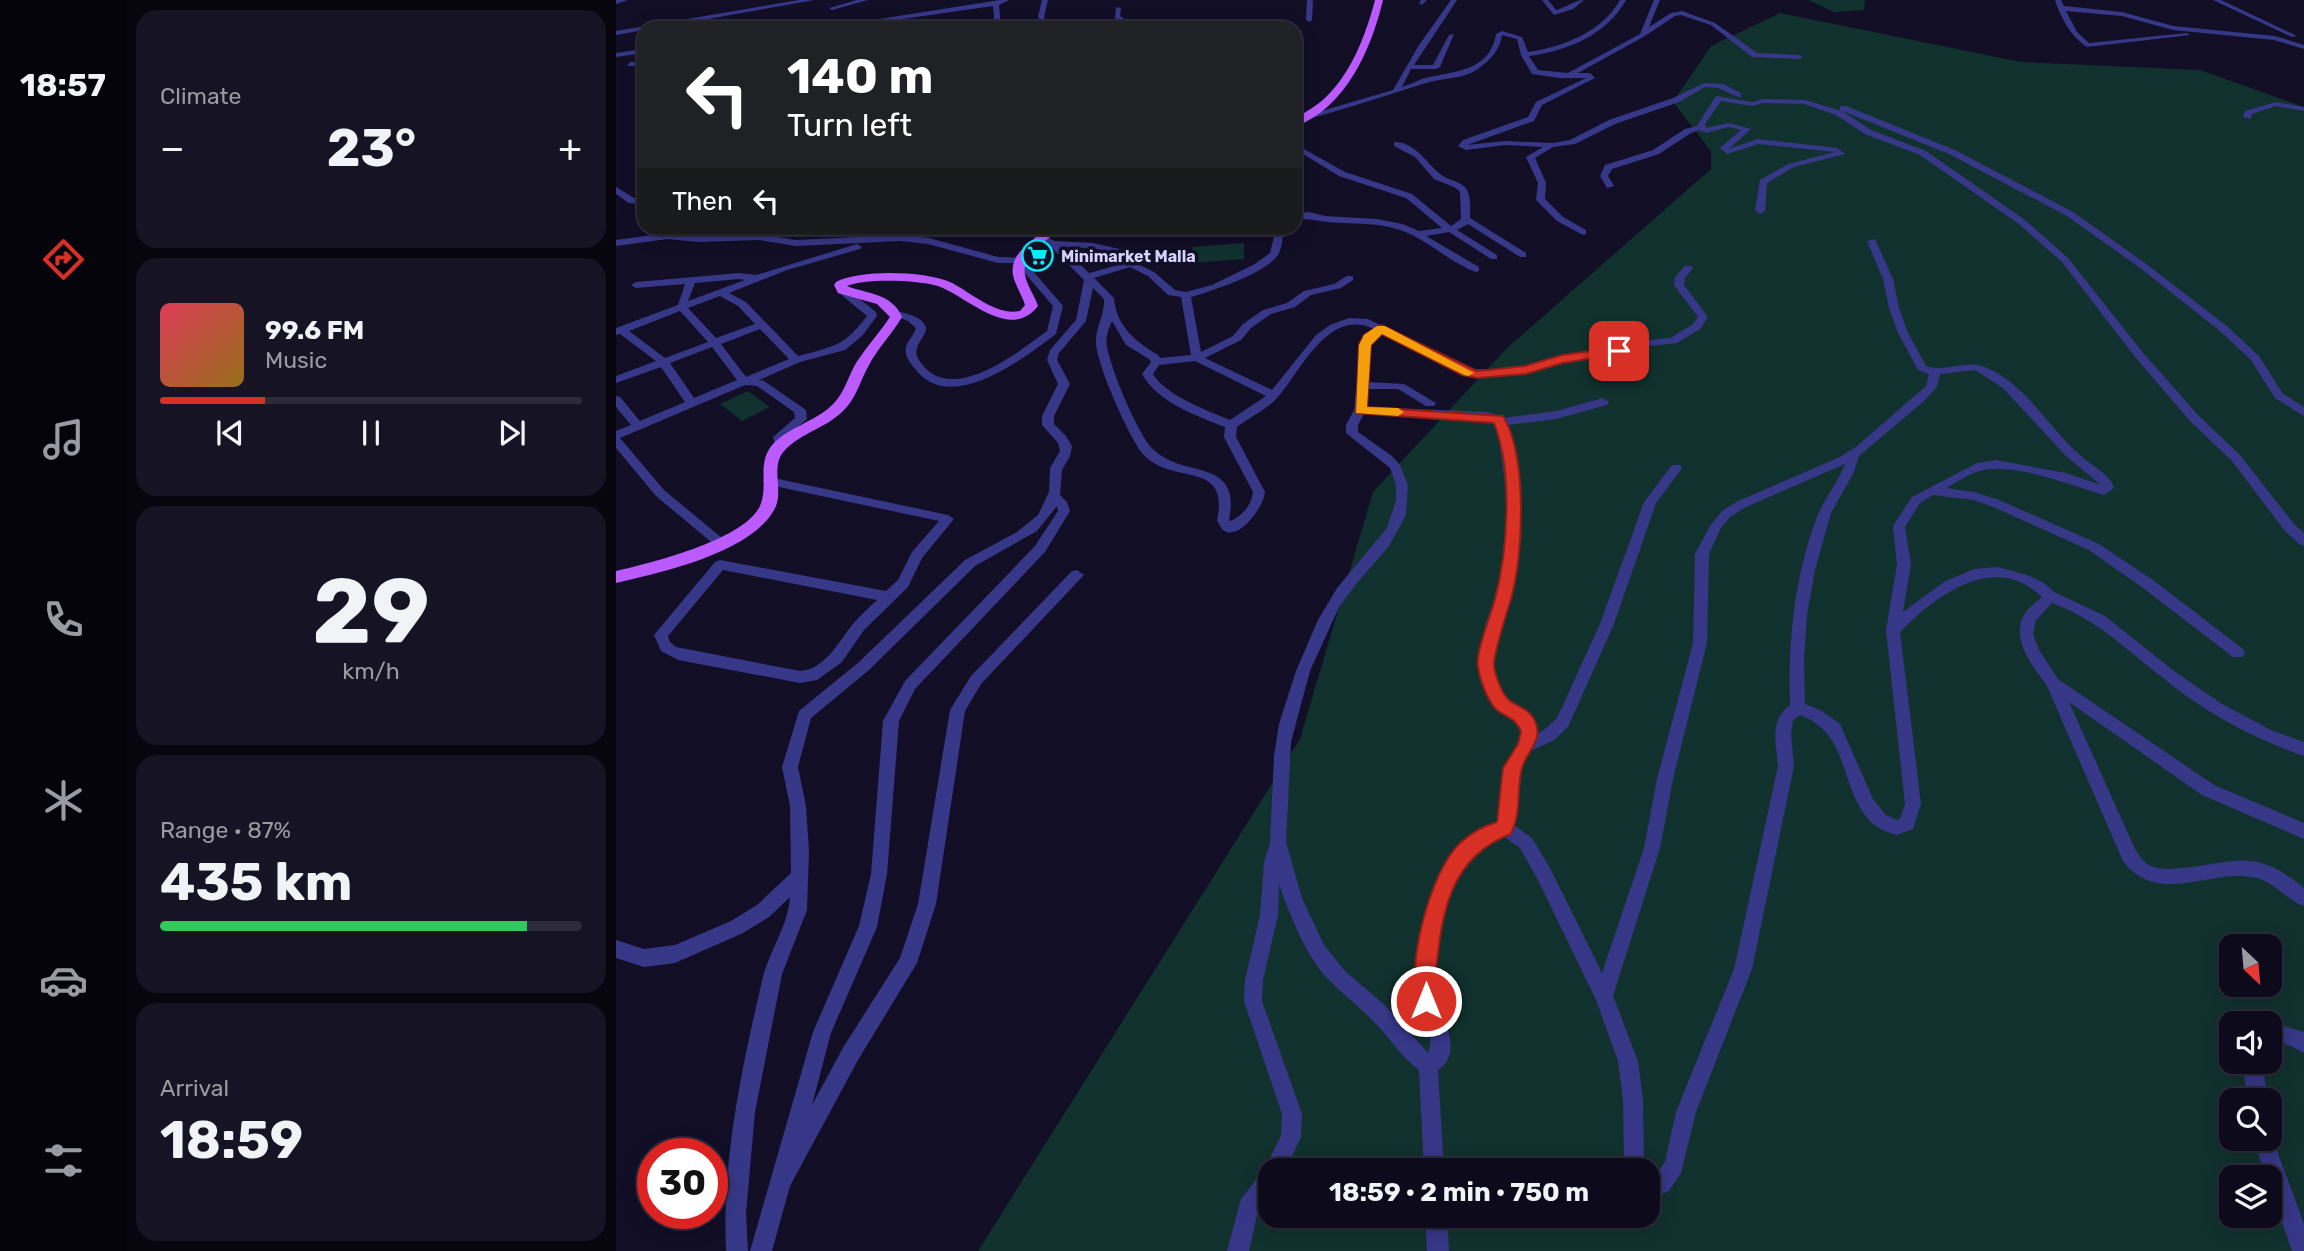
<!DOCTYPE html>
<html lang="en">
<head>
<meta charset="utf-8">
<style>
  :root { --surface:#0d0a1c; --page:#161325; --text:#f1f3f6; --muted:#9a9aa3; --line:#2d2b3b; --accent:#d93025 }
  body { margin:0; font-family:Rubik,sans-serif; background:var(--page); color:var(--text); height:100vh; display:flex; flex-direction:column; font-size:26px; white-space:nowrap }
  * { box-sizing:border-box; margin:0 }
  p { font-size:23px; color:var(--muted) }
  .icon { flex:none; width:38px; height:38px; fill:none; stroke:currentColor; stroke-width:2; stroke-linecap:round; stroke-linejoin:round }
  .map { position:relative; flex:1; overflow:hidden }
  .details { display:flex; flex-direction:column; gap:10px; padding:10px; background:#07060f; width:490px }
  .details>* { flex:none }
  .hud { position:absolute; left:21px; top:21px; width:665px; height:214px; border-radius:21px; box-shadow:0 4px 18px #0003,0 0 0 2px var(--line); background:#202124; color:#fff; overflow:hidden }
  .needle { width:46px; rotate:154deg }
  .fabs { position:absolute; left:1603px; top:934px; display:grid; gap:14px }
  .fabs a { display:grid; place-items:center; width:63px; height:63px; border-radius:14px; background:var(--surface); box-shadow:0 4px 18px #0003,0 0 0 2px var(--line); font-size:35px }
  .speed { position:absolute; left:21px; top:1138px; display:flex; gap:14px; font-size:35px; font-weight:700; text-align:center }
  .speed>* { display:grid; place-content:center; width:91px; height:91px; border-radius:50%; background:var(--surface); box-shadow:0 4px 18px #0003,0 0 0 2px var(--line); line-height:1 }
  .speed .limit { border:10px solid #d22; background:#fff; color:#111 }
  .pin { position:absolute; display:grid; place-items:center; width:60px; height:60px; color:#fff; margin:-30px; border-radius:14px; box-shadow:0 4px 10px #0006 }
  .me { position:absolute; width:77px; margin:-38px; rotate:0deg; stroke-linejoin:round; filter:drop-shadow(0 0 5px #0008) }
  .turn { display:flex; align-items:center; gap:24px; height:147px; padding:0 35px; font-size:32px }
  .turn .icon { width:91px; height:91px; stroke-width:2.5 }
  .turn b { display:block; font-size:49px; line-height:60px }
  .then { display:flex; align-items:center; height:66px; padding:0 35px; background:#0003; gap:14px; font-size:26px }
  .big { font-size:52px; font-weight:700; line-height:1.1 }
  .details .widget { flex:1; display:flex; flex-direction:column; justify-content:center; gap:10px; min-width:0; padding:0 24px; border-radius:21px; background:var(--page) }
  .details .dial { align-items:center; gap:0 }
  .dial b { font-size:91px; line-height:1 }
  .song { display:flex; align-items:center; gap:21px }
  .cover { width:84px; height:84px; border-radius:10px; background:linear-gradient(135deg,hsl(350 70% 55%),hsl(40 70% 35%)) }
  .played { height:7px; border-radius:4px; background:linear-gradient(90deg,var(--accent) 25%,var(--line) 25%) }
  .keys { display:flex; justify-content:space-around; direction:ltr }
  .heat { display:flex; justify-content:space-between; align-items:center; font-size:38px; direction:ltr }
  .charge { height:10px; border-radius:5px; background:linear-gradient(90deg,#34c759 87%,var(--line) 0) }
  .trip { position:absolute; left:642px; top:1158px; width:402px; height:70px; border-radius:21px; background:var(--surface); box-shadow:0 4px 18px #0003,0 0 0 2px var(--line); font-weight:700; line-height:70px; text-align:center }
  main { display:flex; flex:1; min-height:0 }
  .tabs { display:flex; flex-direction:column; width:126px; justify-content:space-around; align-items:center; background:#05040b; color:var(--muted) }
  .tabs .icon { width:49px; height:49px }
  .tabs .on { color:var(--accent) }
  .tabs b { font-size:32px; color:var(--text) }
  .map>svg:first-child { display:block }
</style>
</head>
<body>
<main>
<nav class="tabs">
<b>18:57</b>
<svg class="icon on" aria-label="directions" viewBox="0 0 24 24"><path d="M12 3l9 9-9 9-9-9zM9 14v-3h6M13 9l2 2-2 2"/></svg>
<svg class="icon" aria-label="music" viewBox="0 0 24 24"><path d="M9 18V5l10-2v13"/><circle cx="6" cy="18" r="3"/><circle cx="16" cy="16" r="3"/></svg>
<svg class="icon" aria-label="phone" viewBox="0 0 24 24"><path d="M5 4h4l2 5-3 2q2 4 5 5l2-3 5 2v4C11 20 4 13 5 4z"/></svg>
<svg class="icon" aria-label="climate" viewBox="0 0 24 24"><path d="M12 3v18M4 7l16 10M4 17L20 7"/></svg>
<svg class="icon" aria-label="car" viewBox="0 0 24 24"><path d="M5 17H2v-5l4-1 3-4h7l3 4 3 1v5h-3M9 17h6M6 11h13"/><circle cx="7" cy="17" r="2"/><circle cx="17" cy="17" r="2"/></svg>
<svg class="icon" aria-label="filters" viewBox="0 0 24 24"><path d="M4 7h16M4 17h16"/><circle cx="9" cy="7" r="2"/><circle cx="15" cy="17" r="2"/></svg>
</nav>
<section class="details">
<div class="widget"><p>Climate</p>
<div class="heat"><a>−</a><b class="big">23°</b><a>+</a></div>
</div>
<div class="widget">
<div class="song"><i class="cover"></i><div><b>99.6 FM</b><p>Music</p></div></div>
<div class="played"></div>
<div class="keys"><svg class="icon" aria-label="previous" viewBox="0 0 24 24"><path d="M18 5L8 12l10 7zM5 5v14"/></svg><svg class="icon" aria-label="pause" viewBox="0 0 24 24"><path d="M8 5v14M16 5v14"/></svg><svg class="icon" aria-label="next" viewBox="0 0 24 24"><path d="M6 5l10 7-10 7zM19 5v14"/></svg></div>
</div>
<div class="widget dial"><b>29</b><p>km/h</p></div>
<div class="widget"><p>Range · 87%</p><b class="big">435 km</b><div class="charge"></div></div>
<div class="widget"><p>Arrival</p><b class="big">18:59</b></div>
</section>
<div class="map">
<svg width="1688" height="1251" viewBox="0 0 1688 1251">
  <rect width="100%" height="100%" fill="#110e26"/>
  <g fill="#11312e" fill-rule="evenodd">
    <path d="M1192 0H1249L1248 10 1218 12Z"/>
    <path d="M1164 13 1405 62 1584 70 1688 107V1251H362L684 739 757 492 890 349 1095 169V151L1057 102 1095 46ZM1615 947H1654V985H1615ZM1615 1024H1654V1062H1615ZM1615 1101H1654V1139H1615ZM654 1171H1032V1216H654ZM1615 1178H1654V1216H1615Z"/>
    <path d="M628 243V259L575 263 576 247Z"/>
    <path d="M132 391 154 407 126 421 104 404Z"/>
  </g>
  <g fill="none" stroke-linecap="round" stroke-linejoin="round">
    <g fill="#373788" fill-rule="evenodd">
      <path d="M0 0H12L0 4Z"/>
      <path d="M183 0H198L42 28H28V30L0 35V31Z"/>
      <path d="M241 0H252L216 10 213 8Z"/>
      <path d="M384 0H393L383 5 385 28H379L377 6 224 28H206Z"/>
      <path d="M426 0H432L428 17 436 28H430L422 17Z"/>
      <path d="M691 0H697L696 20 693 22 690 20Z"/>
      <path d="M805 0H811L806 5 803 3Z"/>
      <path d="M835 0H841L798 65H817L833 35 838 34 824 67 820 69H795L786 87C792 85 799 82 806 79 835 71 874 73 880 34L886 31 906 37 912 52C947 47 986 32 1004 0H1010C991 35 951 51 913 56L922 70 952 73 1024 34 1038 0H1044L1033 27 1055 13 1066 11 1099 23 1141 53 1183 55 1187 57 1183 59 1136 57 1095 25 1065 15 1059 16 1029 36 962 73H974L979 78 926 105 918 121 851 145 889 141 937 143 954 140 993 120 1057 98 1088 83 1107 84 1125 93V97H1122L1102 88 1089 87 1063 102 999 124 959 144 937 147 919 158 930 183 929 199 947 217 970 230V234L967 235 941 221 920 200 922 183 910 157 927 147 889 145 850 150 842 146 847 140 912 117 920 102 970 78H943L916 74 905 55 901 39 886 35C884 51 871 64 857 72 844 79 825 78 810 83 771 95 732 108 692 119L685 117 777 90 803 45Z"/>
      <path d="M926 0H932L940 10C950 8 958 0 968 0L957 9 938 15Z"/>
      <path d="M1439 0H1445L1448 6 1506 12 1557 26 1659 36 1688 45V49L1658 40 1557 30 1506 16 1450 11 1461 32 1473 43 1571 33 1574 35 1471 47C1455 37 1444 16 1439 0Z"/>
      <path d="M1597 0H1605L1681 36 1676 37Z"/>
      <path d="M500 7 505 8 504 16 521 28H513L499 18Z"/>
      <path d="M28 49V53L0 57V53Z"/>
      <path d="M14 62H28V66H11Z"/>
      <path d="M1100 96 1136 102 1147 99 1189 100 1226 111 1255 130 1310 151 1409 220 1452 258 1528 354 1582 415 1624 455 1678 524 1688 533V546L1683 544 1668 530 1616 461 1574 421 1520 358 1446 262 1403 224 1304 155 1249 134 1220 115 1188 104 1147 103 1136 106 1105 101 1089 124 1090 128 1113 123 1135 129 1113 149 1141 139 1221 148 1229 154 1178 167 1151 183 1149 211 1144 214 1139 211 1144 180 1172 164 1219 152 1142 144 1111 154 1104 148 1125 130 1113 127 1090 133 1083 130 1075 133 1043 154 996 169 992 176 998 186 991 188 984 176 989 165 1037 150 1069 129 1081 126Z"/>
      <path d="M1660 102 1688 107V111L1660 106 1636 114 1634 119 1627 117 1629 111Z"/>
      <path d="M1224 106H1230L1339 150 1457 212 1529 263 1612 327 1643 356 1667 394 1688 407V416L1659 398 1635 360 1604 331 1523 267 1451 216 1333 154 1224 110Z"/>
      <path d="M778 142C799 142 809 161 823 173 831 181 845 180 851 190 855 197 854 210 854 218L910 253V257H904L852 224 841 230 881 255V259H875L833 232 810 236 863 267V271L860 272C838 264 819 247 798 236 771 221 741 225 712 222 700 221 691 218 679 220V214L693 212 709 216 761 219 786 224 803 231 826 228 790 198 723 176 679 149V144L729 172 796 194 835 226 845 219 844 192 840 188 818 179 799 157 778 146Z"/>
      <path d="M0 187 18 198H28V204L13 203 0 194Z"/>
      <path d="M400 228H410L439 241 477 243 508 250 518 262 538 272 559 290 570 292 596 285 639 264 654 253 660 228H668C667 235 666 249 662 255 650 273 596 291 575 297L585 352 617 336 627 324 647 310 671 303 688 291 718 284 731 276H737V280L725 288 695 295 679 307 655 314 635 328 625 340 589 358 656 390 700 335 714 325 733 318 752 319 853 369H896L946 356 991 350 1023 341 1054 338 1076 325 1082 317 1058 285 1059 277 1069 266H1075L1077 268 1069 278 1068 285 1092 317 1084 329 1061 343 1024 347 992 356 946 362 896 375 847 374 766 333 754 345 752 382 788 384 820 403 818 406H810L782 389H751L750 407 872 412 886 418 940 411 987 398 993 402 991 405 940 419 891 425C902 474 908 525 898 575 893 603 873 643 878 670 879 680 884 691 891 699 903 711 920 714 920 734L928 730 941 718 984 624 1028 502 1056 465H1064L1066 468 1040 503 998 624 952 727 938 740 915 751 904 769 901 815 898 825 916 838 935 870 986 973 1028 848 1041 779 1077 643 1079 554 1094 526 1106 511 1122 501 1224 457 1241 446 1310 386 1313 374 1302 370 1282 333 1273 308 1267 279 1251 241 1259 239 1277 279 1283 308 1292 333 1310 366C1330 373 1349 359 1369 367 1409 383 1432 427 1464 455 1474 465 1495 474 1498 488L1488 495C1458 486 1394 461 1364 471 1353 474 1341 482 1330 488L1358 492 1383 500 1483 544 1537 580 1627 649 1629 653 1627 657H1617L1527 588 1473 550 1375 506 1357 500 1317 495 1304 503 1289 527 1295 564 1287 612 1328 582 1358 569 1382 567 1411 575 1428 583 1438 592 1489 616 1558 671 1606 704 1657 731 1688 742V756C1636 738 1590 713 1547 678 1511 650 1480 619 1436 603L1420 620 1417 634 1423 650 1442 679 1598 785 1688 823V839L1586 795 1453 702 1519 849C1523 855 1527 862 1533 865 1555 877 1608 857 1636 861 1656 864 1672 875 1688 888V906C1669 899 1657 880 1636 877 1591 870 1541 906 1507 861L1431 686C1417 666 1392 637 1410 612 1414 606 1421 602 1426 597 1379 551 1320 595 1284 632L1305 804 1297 829 1281 835C1273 833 1263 829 1257 824 1222 791 1236 734 1184 715L1177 720 1175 734 1178 766 1136 969 1080 1112 1065 1173 1053 1191 1046 1194H1032V1174H1041L1049 1162 1060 1112 1118 969 1162 766C1160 743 1153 721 1174 705 1172 643 1178 581 1199 522 1206 501 1221 485 1229 464L1130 507 1114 517 1105 528 1093 554 1091 643 1057 779 1044 848 997 996 1022 1061 1027 1100 1028 1159 1032 1171H1012L1008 1159 1007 1100 1002 1061 980 1000 923 882 904 848 887 836C832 857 814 937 818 990 820 1013 852 1049 822 1070L828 1171H808L803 1070C785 1057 774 1038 759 1023 743 1006 724 992 708 975 687 949 674 915 663 884L662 915 647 980 646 1001 686 1114 685 1137 669 1171H654V1193L642 1211 633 1251H611L625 1199 649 1168 665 1136 666 1114 628 1001 629 980 644 915 648 862 654 843 658 756 663 724 680 671 702 620 721 588 771 528 780 500V485L774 468 730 433V425L738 410 744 345 749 336 758 329C712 307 685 371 661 398 650 410 634 417 621 427L620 437 649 492C648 506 623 542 607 530 606 529 601 521 601 520 614 459 557 486 528 455 514 440 479 361 480 341 480 326 489 314 488 299L477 288 470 321 443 353 441 360 454 384 438 416V424L450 436 456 446 454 456 446 470 444 495 451 502 454 511 429 552 299 689 283 721 271 874 261 927 215 1033 196 1105 228 1046 284 958 302 904 334 710 355 676 456 571 461 570 468 575 365 684 349 711 320 904 301 963 242 1060 174 1186 156 1251H134L197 1032 243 926 255 874 267 721 289 681 419 546 442 511 441 506 421 531 359 566 253 670 195 718 182 767 190 806 193 851 191 910 166 974 139 1112 130 1213 132 1251H110C106 1159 126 1066 147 977 154 950 172 926 174 897L153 917 127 933 59 963 28 967 0 958V940L28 949 59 945 115 921 141 905 175 873 174 806 166 767 183 711 243 662 349 560 401 532 422 515 433 492 434 468 444 451 442 443 426 425V416L442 384 431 360 434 350 460 320 468 280 434 246ZM446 247C467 248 495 246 509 263L473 273ZM514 267 532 276 552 295 565 297 575 355 544 358 542 355C520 342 500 326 498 298L478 278ZM496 321 510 345 533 359 535 362 526 374C541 402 581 416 609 427L608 437 637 492C635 506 627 515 615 521L613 520C626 457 568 479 538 450 522 436 495 369 491 347 489 338 492 330 496 321ZM579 361 650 396 614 420C592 411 549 395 537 374L543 365ZM1359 370 1387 388 1450 456 1485 485 1450 473 1380 460 1361 463 1296 497 1278 524 1277 527 1281 564 1270 630 1289 804 1284 819 1281 820 1270 815 1257 799 1224 724 1206 711 1189 704 1188 659 1191 614 1199 570 1215 513 1238 472 1243 456 1308 401 1321 387 1324 374ZM748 414 870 420 880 424C889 473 895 523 886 573 880 601 858 643 864 671 869 701 881 707 903 725 908 743 895 751 889 766 883 784 888 805 882 823 871 827 858 832 849 840 816 869 796 949 800 992 802 1015 821 1030 812 1053L772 1008 729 971 708 945 686 898 670 842 675 742 694 671 723 607 741 583 773 546 790 515 792 485 784 465 776 456 742 432V425Z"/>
      <path d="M52 233 82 236 143 234 180 240 284 235 313 238 382 257 406 258 447 306 440 334C408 358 336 414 301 371 295 364 288 357 290 347 292 340 298 335 300 328L292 321 275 314 280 311C289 313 304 316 309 325 315 335 293 345 303 360 333 408 401 353 431 331L437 306 400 263H382L312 244 284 241 180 246 143 240 82 242 52 239 0 246V240Z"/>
      <path d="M241 244 246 247 244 249 171 270 113 293 130 302 182 356C219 346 227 347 251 316L222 292V288H230L260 312 261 316 246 336 229 350 184 362 143 380 148 381 190 410 191 419 169 438 168 448H160L157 437 179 418 178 412 141 386 129 385 4 438 48 490 112 543 110 546H100L40 496 0 448V431L15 425 0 407V396L4 397 24 421 69 402 45 367 0 383V376L40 361 4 334 0 335V328L62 305 69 284 20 288 15 285 20 282 123 273 140 275ZM123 279 129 280 72 301 79 283ZM104 296 122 306 139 324 100 338 72 308ZM64 311 92 342 49 358 13 331ZM144 329 173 359 130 377 105 344ZM96 347 121 380 78 398 54 363Z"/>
      <path d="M153 477 332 515 338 519 306 558 292 587 248 630 226 662 201 680 184 683 62 660 45 651 38 635 99 562 104 560 270 591 282 580 296 552 323 521 149 484 147 481 149 478ZM107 570 261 600C253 608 244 615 237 624 222 642 210 669 184 671L60 647 54 642 52 636Z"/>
      <path d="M1654 1022 1688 1032V1053L1675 1046 1654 1040V1024H1649Z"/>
      <path d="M1627 1062H1647L1651 1101H1631Z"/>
      <path d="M1654 1132 1688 1224V1251H1676L1654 1187V1178H1651L1637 1139H1654Z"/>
      <path d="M809 1216H831L833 1251H811Z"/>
    </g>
    <g fill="#ba5aff" fill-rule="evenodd">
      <path d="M759 0H767C755 50 730 107 679 127V119C689 112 701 106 710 97 736 72 750 34 759 0Z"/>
      <path d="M431 228H443C431 243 405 253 409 275 411 286 419 296 422 306 394 342 352 297 322 286 303 280 248 278 231 286 251 294 276 293 286 317 276 334 262 348 253 365 244 381 240 399 227 411 210 428 185 433 169 450 154 465 167 489 160 506 140 552 44 573 0 583V571C35 563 128 540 144 506 153 485 140 463 157 444 173 427 198 422 215 406 229 394 232 375 242 360 252 345 264 332 274 317L261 304 222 293 218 285 220 282C244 269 309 271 334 282 355 292 379 316 404 311L409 305C406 295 399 285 397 275 393 252 418 241 431 228Z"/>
    </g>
  </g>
  <path fill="#d93025" stroke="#8d1f18" stroke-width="2" d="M765 325 861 371 909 366 946 355 1003 347 1009 351 1003 354 947 363 910 374 861 378 846 375 766 334 755 345 751 407 887 416C912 457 907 553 895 599 891 613 877 654 878 666 879 675 886 694 893 700 901 707 912 708 918 719 930 741 908 752 905 772 901 794 905 813 895 834 834 857 826 912 820 971 819 983 822 997 818 1008L810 1011 803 1008C788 971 814 871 844 843 855 833 867 826 881 822L887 768 902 744 905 732C901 719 892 718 882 711 872 703 864 680 862 667 859 653 875 615 879 599 892 550 897 471 878 423L740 413 743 345 748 335Z"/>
  <path fill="#f59e0b" d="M761 326H769L858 373 852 376 848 375 766 334 755 345 751 407 782 408 788 412 782 416 740 413 743 345 748 335Z"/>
  <defs>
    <symbol id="supermarket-ring" viewBox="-11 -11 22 22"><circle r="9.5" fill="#110e26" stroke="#00f0fe" stroke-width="1.5"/><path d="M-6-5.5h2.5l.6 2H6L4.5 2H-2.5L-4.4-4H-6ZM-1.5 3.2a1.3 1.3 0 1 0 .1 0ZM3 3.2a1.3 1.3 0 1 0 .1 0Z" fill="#00f0fe"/></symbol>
  </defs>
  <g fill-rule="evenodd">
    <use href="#supermarket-ring" x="404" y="238" width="35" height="35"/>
  </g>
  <g text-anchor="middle" stroke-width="7" stroke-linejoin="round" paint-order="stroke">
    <g font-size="16" font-weight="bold" fill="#d6d3ff" stroke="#110e26" text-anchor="start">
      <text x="445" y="262">Minimarket Malla</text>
    </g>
  </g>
</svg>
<div class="fabs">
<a><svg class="needle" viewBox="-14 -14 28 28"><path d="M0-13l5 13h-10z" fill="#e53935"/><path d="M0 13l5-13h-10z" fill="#9a9aa3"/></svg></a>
<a><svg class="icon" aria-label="sound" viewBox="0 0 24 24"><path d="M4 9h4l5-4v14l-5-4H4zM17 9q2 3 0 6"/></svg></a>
<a><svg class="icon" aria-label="search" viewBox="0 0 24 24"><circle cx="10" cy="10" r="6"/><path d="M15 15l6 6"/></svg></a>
<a><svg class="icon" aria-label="layers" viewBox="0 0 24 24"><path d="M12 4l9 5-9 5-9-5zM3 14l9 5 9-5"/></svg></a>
</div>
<div class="speed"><div class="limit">30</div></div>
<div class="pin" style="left:1003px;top:351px;background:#d93025"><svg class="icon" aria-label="arrive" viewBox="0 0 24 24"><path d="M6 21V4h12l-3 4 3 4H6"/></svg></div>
<svg class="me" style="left:810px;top:1001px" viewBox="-20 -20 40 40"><circle r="17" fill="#d93025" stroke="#fff" stroke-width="3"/><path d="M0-11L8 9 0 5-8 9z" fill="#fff"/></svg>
<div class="trip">18:59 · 2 min · 750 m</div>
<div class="hud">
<div class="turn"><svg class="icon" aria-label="left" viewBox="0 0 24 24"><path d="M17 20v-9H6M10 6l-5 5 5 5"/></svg><div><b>140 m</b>Turn left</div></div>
<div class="then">Then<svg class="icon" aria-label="left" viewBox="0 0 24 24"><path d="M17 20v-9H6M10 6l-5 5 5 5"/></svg></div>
</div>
</div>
</main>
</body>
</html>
